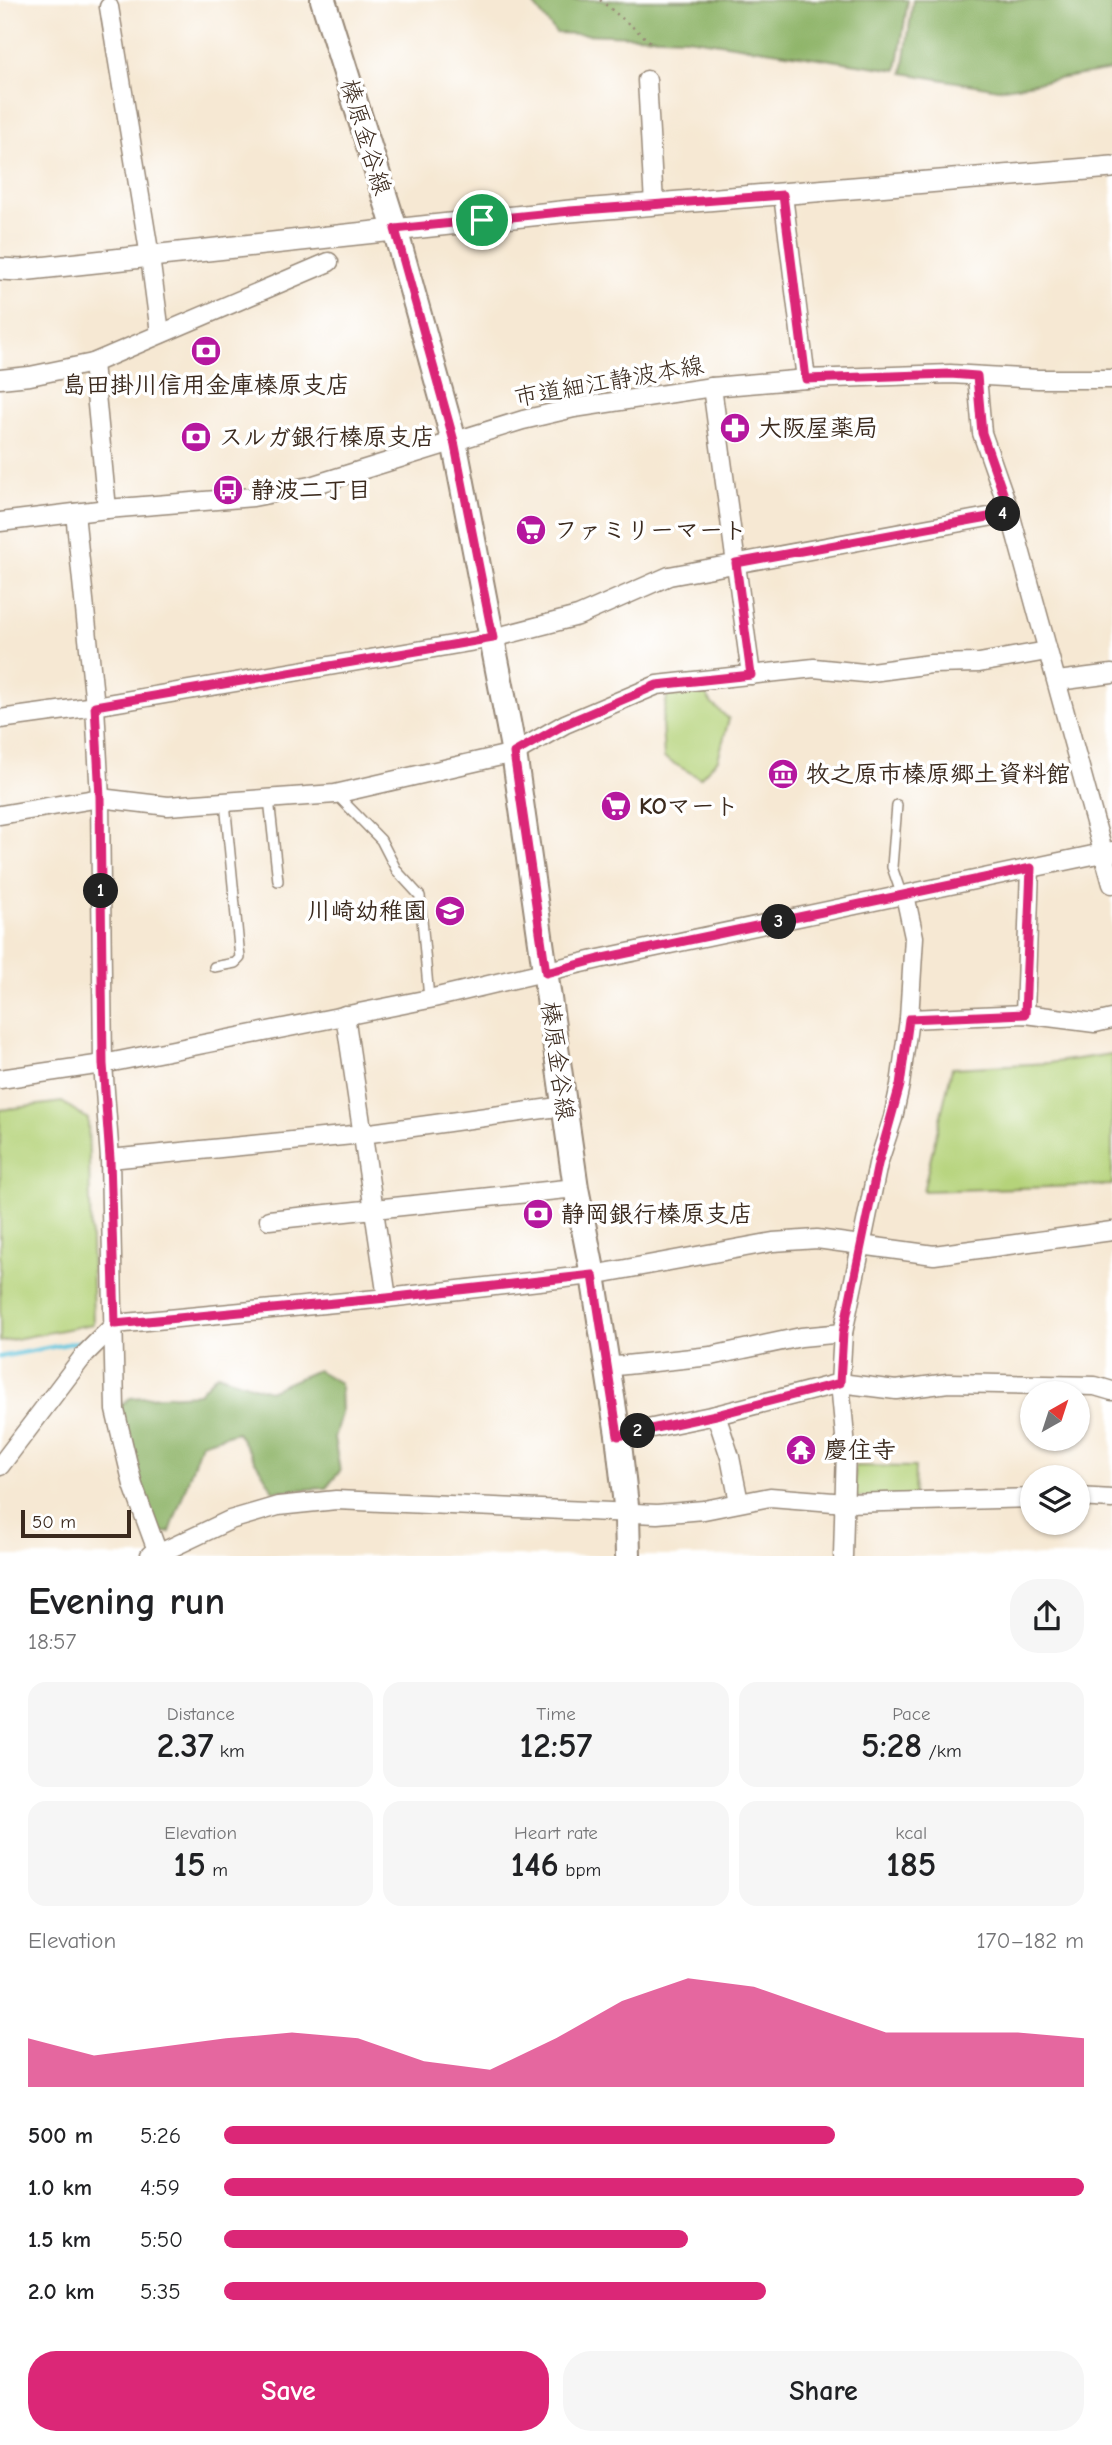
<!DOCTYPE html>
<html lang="en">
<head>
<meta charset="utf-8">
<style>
	body { margin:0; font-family:"Comic Neue","Klee One",sans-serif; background:#f6f6f6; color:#202124; height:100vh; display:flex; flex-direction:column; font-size:26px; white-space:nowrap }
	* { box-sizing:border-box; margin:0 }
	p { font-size:23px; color:#757577 }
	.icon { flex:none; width:38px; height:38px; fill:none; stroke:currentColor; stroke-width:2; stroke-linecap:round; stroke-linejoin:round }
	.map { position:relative; height:1556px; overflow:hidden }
	.details { display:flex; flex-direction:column; background:#fff; flex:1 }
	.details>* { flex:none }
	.needle { width:46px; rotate:39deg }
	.controls { position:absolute; left:1020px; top:1381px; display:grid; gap:14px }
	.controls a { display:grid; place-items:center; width:70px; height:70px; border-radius:50%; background:#fff; box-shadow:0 2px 5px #0004; font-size:35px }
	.scale { position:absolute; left:21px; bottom:18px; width:110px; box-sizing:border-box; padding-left:7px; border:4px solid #3b2a1e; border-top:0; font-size:19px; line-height:24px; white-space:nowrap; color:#3b2a1e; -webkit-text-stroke:5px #fff; paint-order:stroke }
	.pin { position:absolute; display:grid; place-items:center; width:60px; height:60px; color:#fff; margin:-30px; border:4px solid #fff; border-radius:50%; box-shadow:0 2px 7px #0007 }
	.km { position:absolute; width:35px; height:35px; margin:-18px; border-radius:50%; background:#222; color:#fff; font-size:19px; line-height:35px; text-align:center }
	.round { display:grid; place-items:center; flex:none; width:74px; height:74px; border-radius:28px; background:#f6f6f6 }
	.overview { display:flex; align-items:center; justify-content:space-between; height:119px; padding:0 28px }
	h1 { font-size:38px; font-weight:800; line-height:52px }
	.stats { display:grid; grid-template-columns:repeat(3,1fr); gap:10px; height:119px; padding:7px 28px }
	.stats div { display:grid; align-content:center; border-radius:18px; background:#f6f6f6; text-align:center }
	.stats b { font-size:35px; font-weight:800 }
	.stats small { font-size:19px; font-weight:400 }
	.stats p { font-size:19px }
	.chart { height:196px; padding:14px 28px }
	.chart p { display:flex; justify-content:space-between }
	.chart svg { width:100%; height:126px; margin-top:7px; fill:#db2777; opacity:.7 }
	.cta { display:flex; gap:14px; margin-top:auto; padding:14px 28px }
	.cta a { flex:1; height:80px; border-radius:28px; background:#db2777; color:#fff; font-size:28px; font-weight:800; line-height:80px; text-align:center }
	.cta a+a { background:#f6f6f6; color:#202124 }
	ul { padding:0 28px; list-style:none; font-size:23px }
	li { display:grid; grid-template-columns:112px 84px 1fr; align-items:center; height:52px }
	li i { height:18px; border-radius:9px; background:#db2777 }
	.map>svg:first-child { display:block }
</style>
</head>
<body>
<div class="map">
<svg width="1112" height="1556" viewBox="0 0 1112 1556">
	<rect width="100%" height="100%" fill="#fff"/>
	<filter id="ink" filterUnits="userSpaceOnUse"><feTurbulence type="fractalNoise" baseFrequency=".0143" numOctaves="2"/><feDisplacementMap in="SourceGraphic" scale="14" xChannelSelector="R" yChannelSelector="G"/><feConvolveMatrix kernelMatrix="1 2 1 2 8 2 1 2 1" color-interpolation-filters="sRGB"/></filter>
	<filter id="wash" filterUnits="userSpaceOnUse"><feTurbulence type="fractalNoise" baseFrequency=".00686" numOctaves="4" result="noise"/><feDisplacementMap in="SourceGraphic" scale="28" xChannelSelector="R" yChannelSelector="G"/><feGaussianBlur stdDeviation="1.57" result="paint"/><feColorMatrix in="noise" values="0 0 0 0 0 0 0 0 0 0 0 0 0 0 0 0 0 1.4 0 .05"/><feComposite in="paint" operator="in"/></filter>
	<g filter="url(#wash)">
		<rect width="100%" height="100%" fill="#f6e8d3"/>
		<g fill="#b5d37a" stroke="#787e4c" stroke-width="2">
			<path d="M701 686 712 704 729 719 718 759 700 778 664 758 662 723 668 692Z"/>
			<path d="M1112 1054V1185L923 1191 952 1068 1049 1063Z"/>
			<path d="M62 1102 88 1119 93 1324 0 1342V1110Z"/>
			<path d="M855 1466 915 1467 914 1498 855 1497Z"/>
		</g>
		<g fill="#90b56a" stroke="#667044" stroke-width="2">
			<path d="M530 0H908L897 70 687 38 556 33Z"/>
			<path d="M913 0H1112V70L998 89 903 73Z"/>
			<path d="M317 1370 340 1383 341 1413 334 1438 340 1471 326 1488 274 1491 237 1432 201 1443 170 1532 151 1534 115 1410 130 1398 198 1394 217 1374 269 1391Z"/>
		</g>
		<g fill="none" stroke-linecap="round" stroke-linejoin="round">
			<g stroke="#5cc2da" stroke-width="4.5">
				<path d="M1082 1244 1112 1240"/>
				<path d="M871 1256 896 1258"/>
				<path d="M0 1357 83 1341"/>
			</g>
		</g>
	</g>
	<g filter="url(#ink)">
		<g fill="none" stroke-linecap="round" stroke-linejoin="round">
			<g stroke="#988978" stroke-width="12">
				<g id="service">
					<path d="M337 795 381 840 397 871 420 896 429 999"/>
					<path d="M269 799 278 881"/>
					<path d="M897 805 892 867 902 896"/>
					<path d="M214 967 235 963 240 958 225 802"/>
				</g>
			</g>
			<g stroke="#988978" stroke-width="21">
				<g id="minor">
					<path d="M109 7 150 257 160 333"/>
					<path d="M647 80 654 204"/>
					<path d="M783 195 806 379"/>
					<path d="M93 363 107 509"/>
					<path d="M977 376 982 433 1010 513 1112 884"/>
					<path d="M0 379 30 376 93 363 329 262"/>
					<path d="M712 387 751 675"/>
					<path d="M75 513 95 706 100 798 103 1064 110 1159 115 1410 133 1485 159 1556"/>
					<path d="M0 522 107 509 253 497 310 486 523 420 574 408 712 387 806 379 950 374 1038 379H1112"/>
					<path d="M1058 681 1112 674"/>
					<path d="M0 719 95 706 493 638 578 616 669 576 1010 513"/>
					<path d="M0 815 100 798 168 806 335 794 514 753 565 724 657 685 814 668 864 673 931 664 979 663 1047 651"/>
					<path d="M1025 1014 1030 868"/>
					<path d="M345 1015 387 1298"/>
					<path d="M909 1019 1025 1014 1095 1023 1112 1019"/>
					<path d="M0 1079 103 1064 429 999 599 959 1112 851"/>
					<path d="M110 1159 363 1134 565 1106"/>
					<path d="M269 1220 576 1188"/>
					<path d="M607 1367 711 1356 801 1337 843 1333"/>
					<path d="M716 1415 730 1457 739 1502"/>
					<path d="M618 1435 716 1415 840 1383 896 1390 948 1383 1095 1386 1112 1391"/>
					<path d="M0 1466 85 1354 115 1324 387 1298 593 1275 773 1242 817 1239 934 1255 1112 1231"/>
					<path d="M1078 1497 1112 1499"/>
					<path d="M150 1555 158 1554 230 1520 278 1506 336 1500 657 1514 704 1510 770 1497 846 1503 1032 1498"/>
					<path d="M843 1556 846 1447 840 1383 843 1333 878 1164 893 1118 900 1085 909 1019 914 937 905 895"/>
				</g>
			</g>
			<g stroke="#988978" stroke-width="24">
				<path id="tertiary" d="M0 269 21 270 570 211 1112 167"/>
			</g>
			<g stroke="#988978" stroke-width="28">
				<path id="secondary" d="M323 0 395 229 454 441 514 753 576 1188 593 1275 618 1435 627 1514 628 1556"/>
			</g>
			<path stroke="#988978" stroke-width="2.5" stroke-dasharray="2 5" stroke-linecap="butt" d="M600 0 653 44"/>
			<use href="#service" stroke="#fff" stroke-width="9"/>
			<use href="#minor" stroke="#fff" stroke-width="18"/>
			<use href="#tertiary" stroke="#fff" stroke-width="21"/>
			<use href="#secondary" stroke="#fff" stroke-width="24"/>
		</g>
	</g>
	<g fill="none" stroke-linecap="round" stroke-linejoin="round" filter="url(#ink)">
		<g stroke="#fff" stroke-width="14">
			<path id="route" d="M783 195 806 379 950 374 977 376 982 433 1010 513 736 563 751 675 657 685 565 724 514 753 546 973 599 959 1031 868 1025 1014 909 1019 900 1085 878 1164 843 1333 840 1383 716 1415 618 1436 593 1275 387 1298 115 1324 110 1159 103 1064 100 797 95 706 493 638 454 441 395 229 570 211Z"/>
		</g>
		<use href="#route" stroke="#db2777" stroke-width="9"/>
	</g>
	<defs>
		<g id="bank-disc" transform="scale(1.575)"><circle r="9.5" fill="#b5179e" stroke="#fff"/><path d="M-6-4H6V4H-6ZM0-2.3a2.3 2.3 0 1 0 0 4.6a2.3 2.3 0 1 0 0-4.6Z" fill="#fff"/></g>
		<g id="pharmacy-disc" transform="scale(1.575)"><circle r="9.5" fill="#b5179e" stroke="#fff"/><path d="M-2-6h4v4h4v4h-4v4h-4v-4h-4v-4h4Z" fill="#fff"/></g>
		<g id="bus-disc" transform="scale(1.575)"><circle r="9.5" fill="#b5179e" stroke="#fff"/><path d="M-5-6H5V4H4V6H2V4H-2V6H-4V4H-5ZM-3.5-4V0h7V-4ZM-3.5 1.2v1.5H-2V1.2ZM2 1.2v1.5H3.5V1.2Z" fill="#fff"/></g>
		<g id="supermarket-disc" transform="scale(1.575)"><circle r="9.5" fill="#b5179e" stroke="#fff"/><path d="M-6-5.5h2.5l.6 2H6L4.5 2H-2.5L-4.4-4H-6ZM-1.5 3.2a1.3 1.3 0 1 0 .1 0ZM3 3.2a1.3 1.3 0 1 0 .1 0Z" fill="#fff"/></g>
		<g id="museum-disc" transform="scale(1.575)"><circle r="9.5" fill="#b5179e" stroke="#fff"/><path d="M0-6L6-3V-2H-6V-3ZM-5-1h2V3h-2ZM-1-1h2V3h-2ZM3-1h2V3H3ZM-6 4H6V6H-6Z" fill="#fff"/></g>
		<g id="school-disc" transform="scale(1.575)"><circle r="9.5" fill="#b5179e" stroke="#fff"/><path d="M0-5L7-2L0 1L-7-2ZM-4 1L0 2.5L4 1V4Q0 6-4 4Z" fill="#fff"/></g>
		<g id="temple-disc" transform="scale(1.575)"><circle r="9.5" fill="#b5179e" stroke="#fff"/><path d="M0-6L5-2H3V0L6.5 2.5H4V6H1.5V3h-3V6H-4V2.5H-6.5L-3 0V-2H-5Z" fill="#fff"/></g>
	</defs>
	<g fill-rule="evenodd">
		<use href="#bank-disc" x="206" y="351"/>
		<use href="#pharmacy-disc" x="735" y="428"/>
		<use href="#bank-disc" x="196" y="437"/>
		<use href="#bus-disc" x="228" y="490"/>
		<use href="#supermarket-disc" x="531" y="530"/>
		<use href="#museum-disc" x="783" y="774"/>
		<use href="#supermarket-disc" x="616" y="806"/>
		<use href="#school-disc" x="450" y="911"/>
		<use href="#bank-disc" x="538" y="1214"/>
		<use href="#temple-disc" x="801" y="1450"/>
	</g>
	<g text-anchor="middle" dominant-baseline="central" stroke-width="7" stroke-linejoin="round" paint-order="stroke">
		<g font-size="24" fill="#3b2a1e" stroke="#fff">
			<text transform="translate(366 137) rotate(73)">榛原金谷線</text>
			<text transform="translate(609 381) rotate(-10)">市道細江静波本線</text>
			<text transform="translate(558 1061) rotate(82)">榛原金谷線</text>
		</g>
		<g font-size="24" font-weight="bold" fill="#3b2a1e" stroke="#fff" text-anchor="start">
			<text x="206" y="385" text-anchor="middle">島田掛川信用金庫榛原支店</text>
			<text x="758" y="428">大阪屋薬局</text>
			<text x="219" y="437">スルガ銀行榛原支店</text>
			<text x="251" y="490">静波二丁目</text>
			<text x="554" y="530">ファミリーマート</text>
			<text x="806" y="774">牧之原市榛原郷土資料館</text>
			<text x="639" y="806">KOマート</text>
			<text x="427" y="911" text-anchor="end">川崎幼稚園</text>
			<text x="561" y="1214">静岡銀行榛原支店</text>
			<text x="824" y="1450">慶住寺</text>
		</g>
	</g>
</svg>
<div class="controls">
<a><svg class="needle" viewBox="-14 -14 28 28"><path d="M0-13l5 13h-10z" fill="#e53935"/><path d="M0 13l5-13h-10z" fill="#757577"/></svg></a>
<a><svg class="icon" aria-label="layers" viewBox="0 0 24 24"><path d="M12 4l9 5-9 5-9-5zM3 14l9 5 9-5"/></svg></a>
</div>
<div class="scale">50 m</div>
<div class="pin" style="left:482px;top:220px;background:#1e9e55"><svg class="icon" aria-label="arrive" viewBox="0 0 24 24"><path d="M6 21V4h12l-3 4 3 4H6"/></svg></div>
<b class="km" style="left:101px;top:891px">1</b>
<b class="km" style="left:638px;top:1431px">2</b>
<b class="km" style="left:779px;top:922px">3</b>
<b class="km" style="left:1003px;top:514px">4</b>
</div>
<section class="details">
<div class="overview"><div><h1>Evening run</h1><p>18:57</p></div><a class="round"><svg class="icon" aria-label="share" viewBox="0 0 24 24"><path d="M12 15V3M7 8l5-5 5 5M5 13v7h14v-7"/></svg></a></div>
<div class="stats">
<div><p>Distance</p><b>2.37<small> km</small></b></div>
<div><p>Time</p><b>12:57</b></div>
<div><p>Pace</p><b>5:28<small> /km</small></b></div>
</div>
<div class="stats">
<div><p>Elevation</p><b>15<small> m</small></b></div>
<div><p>Heart rate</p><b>146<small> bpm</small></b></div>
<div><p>kcal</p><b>185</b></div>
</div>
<div class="chart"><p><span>Elevation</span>170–182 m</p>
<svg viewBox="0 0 160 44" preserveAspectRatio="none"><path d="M0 44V27L10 33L20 30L30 27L40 25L50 27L60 35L70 38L80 27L90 14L100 6L110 9L120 17L130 25L140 25L150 25L160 27V44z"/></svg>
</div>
<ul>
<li><b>500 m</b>5:26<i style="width:71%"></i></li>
<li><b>1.0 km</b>4:59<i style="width:100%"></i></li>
<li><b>1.5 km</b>5:50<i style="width:54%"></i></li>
<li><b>2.0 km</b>5:35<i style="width:63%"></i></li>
</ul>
<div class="cta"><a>Save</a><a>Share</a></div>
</section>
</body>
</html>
